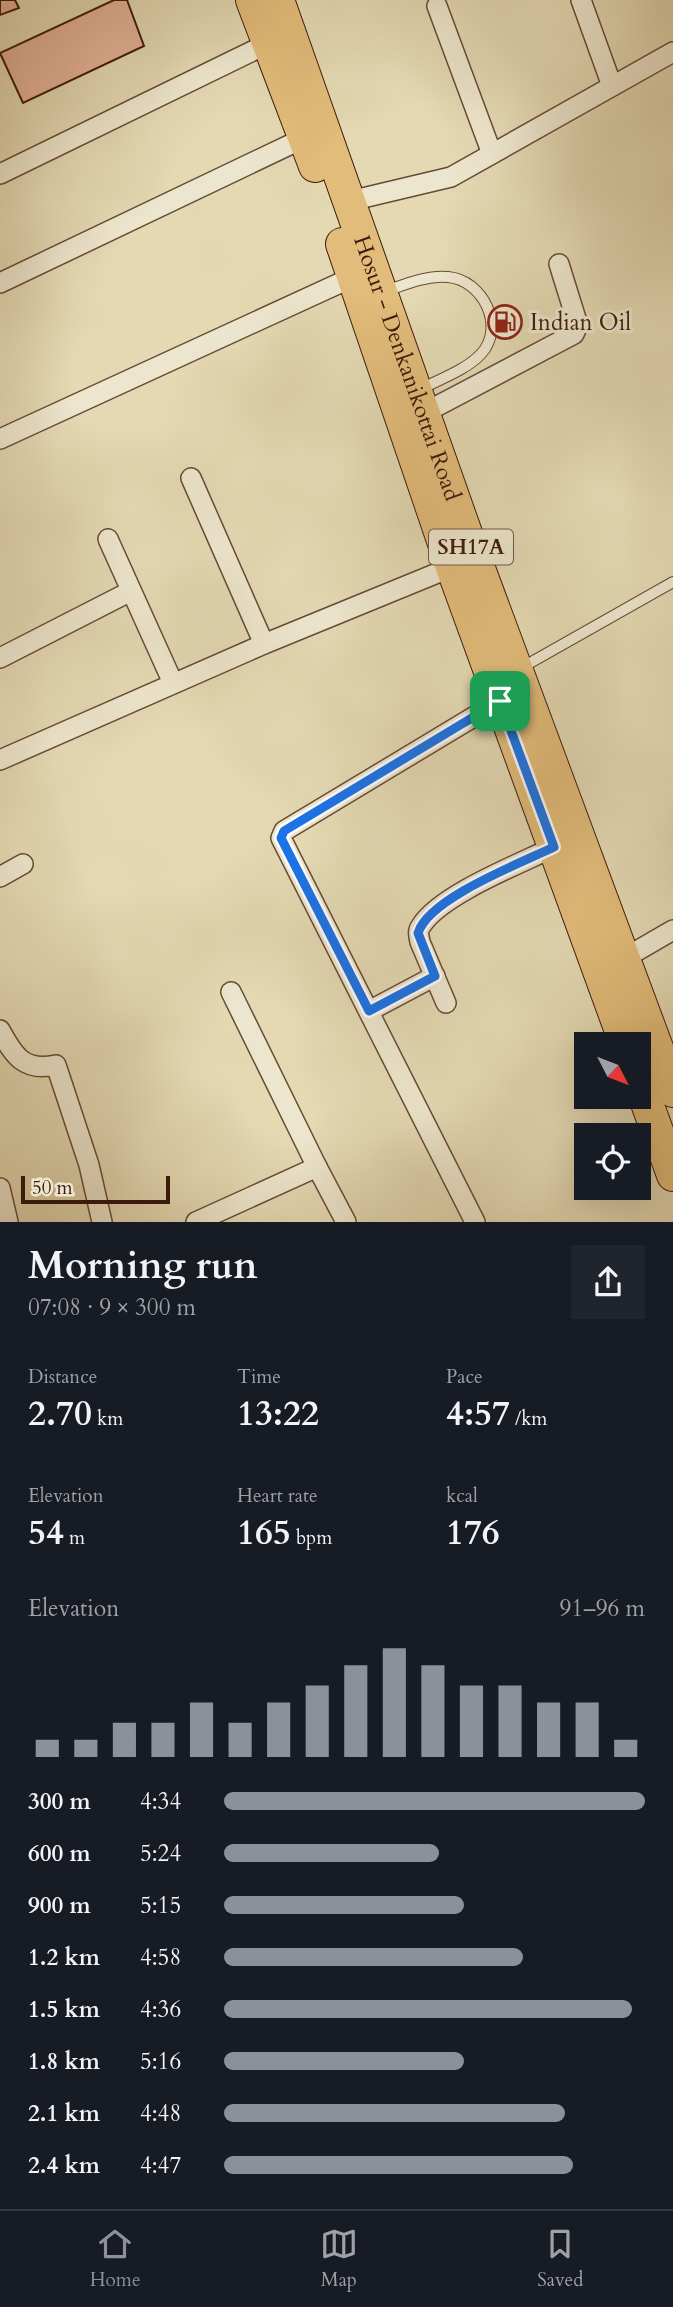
<!DOCTYPE html>
<html lang="en">
<head>
<meta charset="utf-8">
<style>
	body { margin:0; font-family:Cardo,serif; background:#20242c; color:#f1f3f6; height:100vh; display:flex; flex-direction:column; font-size:26px; white-space:nowrap }
	* { box-sizing:border-box; margin:0 }
	p { font-size:23px; color:#9ea1a6 }
	.icon { flex:none; width:38px; height:38px; fill:none; stroke:currentColor; stroke-width:2; stroke-linecap:round; stroke-linejoin:round }
	.map { position:relative; height:1222px; overflow:hidden }
	.panel { display:flex; flex-direction:column; background:#171b24; flex:1 }
	.panel>* { flex:none }
	.needle { width:46px; rotate:132deg }
	.buttons { position:absolute; left:574px; top:1032px; display:grid; gap:14px }
	.buttons a { display:grid; place-items:center; width:77px; height:77px; border-radius:0px; background:#171b24; box-shadow:0 7px 28px #0002; font-size:35px }
	.scale { position:absolute; left:21px; bottom:18px; width:149px; box-sizing:border-box; padding-left:7px; border:4px solid #3d1b0b; border-top:0; font-size:19px; line-height:24px; white-space:nowrap; color:#3d1b0b; -webkit-text-stroke:5px #ede6ce; paint-order:stroke }
	.pin { position:absolute; display:grid; place-items:center; width:60px; height:60px; color:#fff; margin:-30px; border-radius:14px; box-shadow:0 4px 10px #0006 }
	.round { display:grid; place-items:center; flex:none; width:74px; height:74px; border-radius:0px; background:#20242c }
	.head { display:flex; align-items:center; justify-content:space-between; height:119px; padding:0 28px }
	h1 { font-size:38px; font-weight:600; line-height:52px }
	.stats { display:grid; grid-template-columns:repeat(3,1fr); gap:10px; height:119px; padding:7px 28px }
	.stats div { display:grid; align-content:center }
	.stats b { font-size:35px; font-weight:600 }
	.stats small { font-size:19px; font-weight:400 }
	.stats p { font-size:19px }
	.chart { height:196px; padding:14px 28px }
	.chart p { display:flex; justify-content:space-between }
	.chart svg { width:100%; height:126px; margin-top:7px; stroke:#8c9099; stroke-width:6 }
	ul { padding:0 28px; list-style:none; font-size:23px }
	li { display:grid; grid-template-columns:112px 84px 1fr; align-items:center; height:52px }
	li i { height:18px; border-radius:9px; background:#8c9099 }
	.dock { display:flex; justify-content:space-around; align-items:center; height:98px; border-top:2px solid #363941; background:#171b24; font-size:19px; color:#9ea1a6 }
	.dock a { display:grid; justify-items:center; gap:4px }
	.dock .on { color:#8c9099 }
	.map>svg:first-child { display:block }
</style>
</head>
<body>
<div class="map">
<svg width="673" height="1222" viewBox="0 0 673 1222">
	<rect width="100%" height="100%" fill="#e4d9b3"/>
	<filter id="stains"><feTurbulence type="fractalNoise" baseFrequency=".00286" numOctaves="4"/><feColorMatrix values="0 0 0 0 .2 0 0 0 0 .09 0 0 0 0 .02 0 0 0 .5 -.17"/></filter>
	<radialGradient id="worn" r=".72"><stop offset=".6" stop-color="#630" stop-opacity="0"/><stop offset="1" stop-color="#630" stop-opacity=".3"/></radialGradient>
	<g fill="#e3b297" stroke="#3d1b0b" stroke-width="2">
		<path d="M0 0H15L19 8 0 15Z"/>
		<path d="M114 0H127L144 46 23 103 0 53Z"/>
	</g>
	<g fill="none" stroke-linecap="round" stroke-linejoin="round">
		<g stroke="#674a35" stroke-width="12">
			<g id="lane">
				<path d="M386 291C406 284 427 275 448 277 483 280 506 327 481 354 466 370 440 379 421 389"/>
				<path d="M521 668 673 582"/>
			</g>
		</g>
		<g stroke="#674a35" stroke-width="22">
			<g id="street">
				<path d="M581 0 612 86"/>
				<path d="M437 6 492 154"/>
				<path d="M0 174 269 43"/>
				<path d="M350 201 451 177 673 52"/>
				<path d="M0 283 304 138"/>
				<path d="M424 413 574 334 578 325 559 264"/>
				<path d="M0 439 353 277"/>
				<path d="M191 478 264 644"/>
				<path d="M108 539 173 683"/>
				<path d="M0 658 131 591"/>
				<path d="M0 760 264 644 452 567"/>
				<path d="M0 877 23 864"/>
				<path d="M623 959 673 930"/>
				<path d="M231 992 317 1167 346 1222"/>
				<path d="M446 1003 420 942C419 936 417 931 421 926 440 895 519 864 554 847"/>
				<path d="M369 1011 435 976"/>
				<path d="M0 1030C14 1056 24 1072 56 1065L89 1165 102 1222"/>
				<path d="M0 1188 8 1222"/>
				<path d="M196 1222 317 1167"/>
				<path d="M475 1222 281 838 284 831 500 701"/>
			</g>
		</g>
		<g stroke="#3d1b0b" stroke-width="34">
			<g id="primary">
				<path d="M252 0 315 166"/>
				<path id="s1" d="M278 0 468 539 673 1091"/>
				<path d="M342 244 452 567 626 1045"/>
				<path d="M639 1081 673 1175"/>
			</g>
		</g>
		<use href="#lane" stroke="#ede6ce" stroke-width="10"/>
		<use href="#street" stroke="#ede6ce" stroke-width="19"/>
		<use href="#primary" stroke="#e2bc7a" stroke-width="32"/>
	</g>
	<g fill="none" stroke-linecap="round" stroke-linejoin="round">
		<g stroke="#fff" stroke-width="14">
			<path id="route" d="M500 701 554 847C521 863 429 898 418 933L435 976 369 1011 281 838 284 831Z"/>
		</g>
		<use href="#route" stroke="#1a73e8" stroke-width="9"/>
	</g>
	<defs>
		<g id="fuel-ring" transform="scale(1.75)"><circle r="9.5" fill="#ede6ce" stroke="#8f2418" stroke-width="1.5"/><path d="M-5.5-6h7V0h2V4h1.3V-2.5L3-4.5l.8-.8L6-3V5H2.5V1h-1V6h-7ZM-4.2-4.7v3.2H.2V-4.7Z" fill="#8f2418"/></g>
	</defs>
	<g fill-rule="evenodd">
		<use href="#fuel-ring" x="505" y="322"/>
	</g>
	<g text-anchor="middle" dominant-baseline="central" stroke-width="6" stroke-linejoin="round" paint-order="stroke">
		<rect fill="#ede6ce" stroke="#725846" stroke-width="2" x="429" y="529.5" width="84" height="35" rx="5"/>
		<g font-size="21" font-weight="bold" fill="#3d1b0b">
			<text x="471" y="547">SH17A</text>
		</g>
		<g font-size="23" fill="#3d1b0b" stroke="#ede6ce" text-anchor="start">
			<text x="530" y="322">Indian Oil</text>
		</g>
		<g font-size="23" fill="#3d1b0b" stroke="#ede6ce">
			<text stroke="none"><textPath href="#s1" startOffset="390">Hosur - Denkanikottai Road</textPath></text>
		</g>
	</g>
	<rect width="100%" height="100%" filter="url(#stains)"/>
	<rect width="100%" height="100%" fill="url(#worn)"/>
</svg>
<div class="buttons">
<a><svg class="needle" viewBox="-14 -14 28 28"><path d="M0-13l5 13h-10z" fill="#e53935"/><path d="M0 13l5-13h-10z" fill="#9ea1a6"/></svg></a>
<a><svg class="icon" aria-label="locate" viewBox="0 0 24 24"><circle cx="12" cy="12" r="6"/><path d="M12 2v4M12 18v4M2 12h4M18 12h4"/></svg></a>
</div>
<div class="scale">50 m</div>
<div class="pin" style="left:500px;top:701px;background:#1e9e55"><svg class="icon" aria-label="arrive" viewBox="0 0 24 24"><path d="M6 21V4h12l-3 4 3 4H6"/></svg></div>
</div>
<section class="panel">
<div class="head"><div><h1>Morning run</h1><p>07:08 · 9 × 300 m</p></div><a class="round"><svg class="icon" aria-label="share" viewBox="0 0 24 24"><path d="M12 15V3M7 8l5-5 5 5M5 13v7h14v-7"/></svg></a></div>
<div class="stats">
<div><p>Distance</p><b>2.70<small> km</small></b></div>
<div><p>Time</p><b>13:22</b></div>
<div><p>Pace</p><b>4:57<small> /km</small></b></div>
</div>
<div class="stats">
<div><p>Elevation</p><b>54<small> m</small></b></div>
<div><p>Heart rate</p><b>165<small> bpm</small></b></div>
<div><p>kcal</p><b>176</b></div>
</div>
<div class="chart"><p><span>Elevation</span>91–96 m</p>
<svg viewBox="0 0 160 44" preserveAspectRatio="none"><path d="M5 44V38M15 44V38M25 44V32M35 44V32M45 44V25M55 44V32M65 44V25M75 44V19M85 44V12M95 44V6M105 44V12M115 44V19M125 44V19M135 44V25M145 44V25M155 44V38"/></svg>
</div>
<ul>
<li><b>300 m</b>4:34<i style="width:100%"></i></li>
<li><b>600 m</b>5:24<i style="width:51%"></i></li>
<li><b>900 m</b>5:15<i style="width:57%"></i></li>
<li><b>1.2 km</b>4:58<i style="width:71%"></i></li>
<li><b>1.5 km</b>4:36<i style="width:97%"></i></li>
<li><b>1.8 km</b>5:16<i style="width:57%"></i></li>
<li><b>2.1 km</b>4:48<i style="width:81%"></i></li>
<li><b>2.4 km</b>4:47<i style="width:83%"></i></li>
</ul>
</section>
<nav class="dock">
<a class="on"><svg class="icon" aria-label="home" viewBox="0 0 24 24"><path d="M3 11l9-7 9 7M6 9v11h12V9"/></svg>Home</a>
<a><svg class="icon" aria-label="map" viewBox="0 0 24 24"><path d="M3 6l6-2 6 2 6-2v14l-6 2-6-2-6 2zM9 4v14M15 6v14"/></svg>Map</a>
<a><svg class="icon" aria-label="saved" viewBox="0 0 24 24"><path d="M7 4h10v16l-5-4-5 4z"/></svg>Saved</a>
</nav>
</body>
</html>
